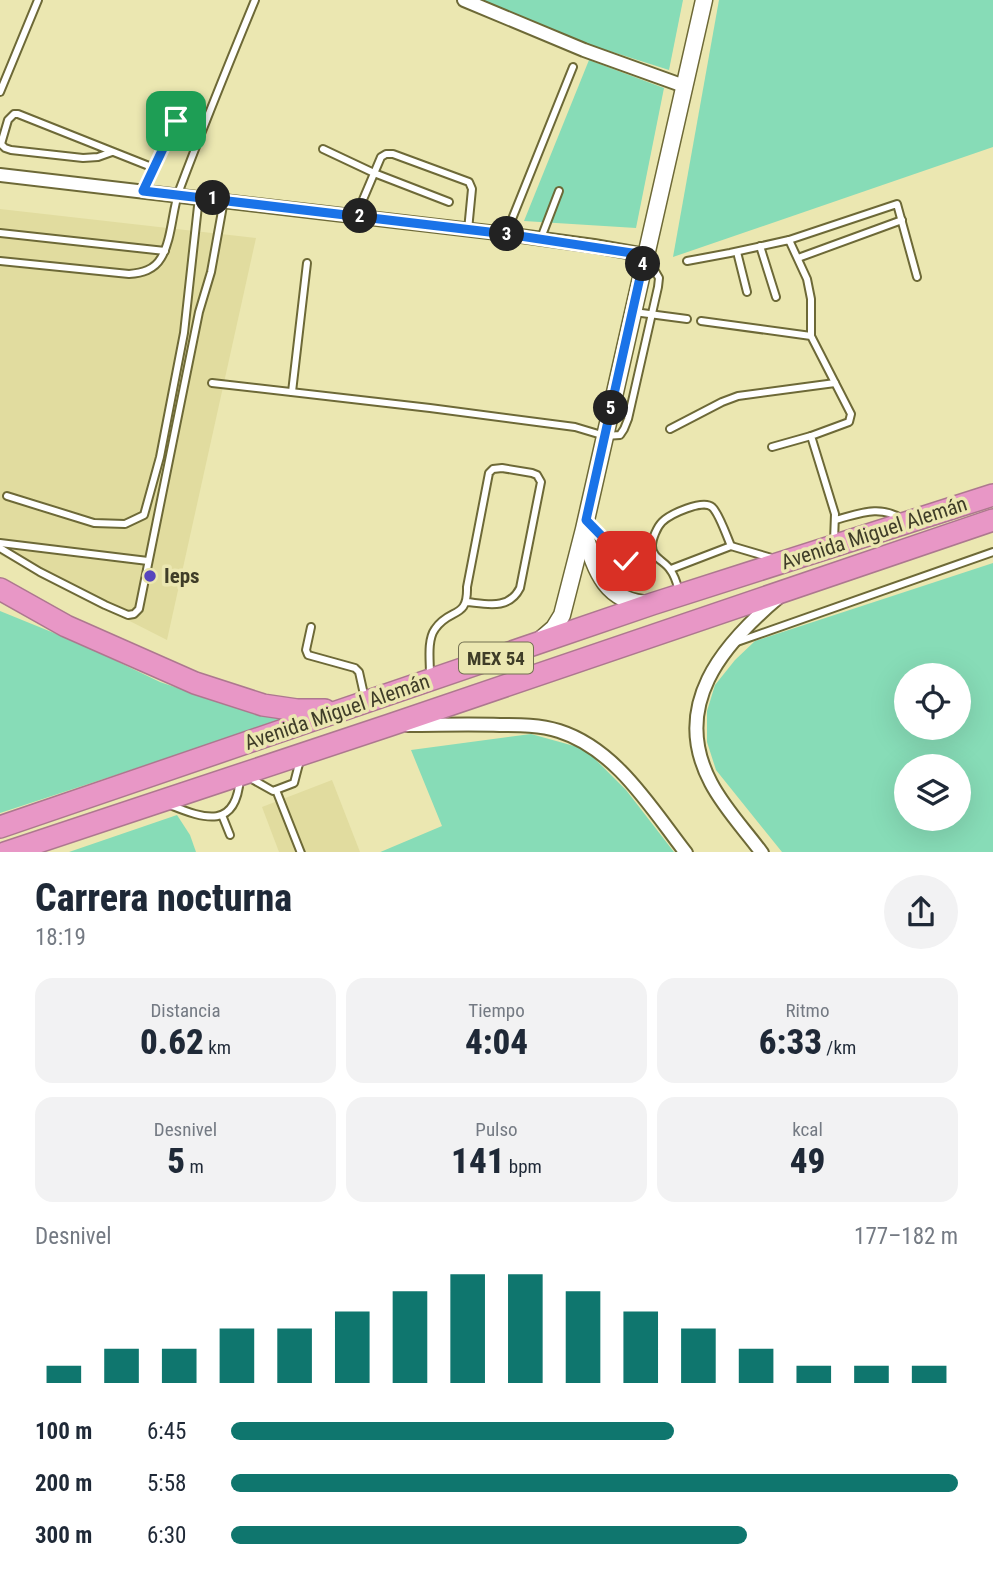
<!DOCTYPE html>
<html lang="es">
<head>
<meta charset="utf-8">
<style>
	body { margin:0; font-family:"Roboto Condensed",sans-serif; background:#f2f2f3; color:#1f2937; height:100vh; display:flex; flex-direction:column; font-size:26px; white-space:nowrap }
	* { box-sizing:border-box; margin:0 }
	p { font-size:23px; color:#747a83 }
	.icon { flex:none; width:38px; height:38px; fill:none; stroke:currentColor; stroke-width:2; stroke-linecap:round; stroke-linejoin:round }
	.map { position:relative; height:852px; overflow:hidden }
	.drawer { display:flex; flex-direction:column; background:#fff; flex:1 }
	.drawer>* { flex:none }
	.buttons { position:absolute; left:894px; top:663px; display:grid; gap:14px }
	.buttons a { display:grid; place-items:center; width:77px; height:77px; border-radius:50%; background:#fff; box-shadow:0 7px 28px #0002; font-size:35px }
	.pin { position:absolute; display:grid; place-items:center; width:60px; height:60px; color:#fff; margin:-30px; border-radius:14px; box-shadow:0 4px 10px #0006 }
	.km { position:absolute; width:35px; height:35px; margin:-18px; border-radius:50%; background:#222; color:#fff; font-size:19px; line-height:35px; text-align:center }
	.round { display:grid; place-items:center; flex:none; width:74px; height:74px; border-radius:37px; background:#f2f2f3 }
	.summary { display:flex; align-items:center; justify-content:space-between; height:119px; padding:0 35px }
	h1 { font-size:38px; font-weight:800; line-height:52px }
	.stats { display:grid; grid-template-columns:repeat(3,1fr); gap:10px; height:119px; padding:7px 35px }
	.stats div { display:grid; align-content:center; border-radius:18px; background:#f2f2f3; text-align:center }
	.stats b { font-size:35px; font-weight:800 }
	.stats small { font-size:19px; font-weight:400 }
	.stats p { font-size:19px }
	.chart { height:196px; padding:14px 35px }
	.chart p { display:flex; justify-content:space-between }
	.chart svg { width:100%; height:126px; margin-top:7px; stroke:#0f766e; stroke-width:6 }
	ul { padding:0 35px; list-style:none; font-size:23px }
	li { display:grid; grid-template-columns:112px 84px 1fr; align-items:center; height:52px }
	li i { height:18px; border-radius:9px; background:#0f766e }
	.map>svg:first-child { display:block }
</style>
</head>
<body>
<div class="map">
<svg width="993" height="853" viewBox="0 0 993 853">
	<rect width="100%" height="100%" fill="#ebe7b1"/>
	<g fill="#e1dc9f">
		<path d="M0 209 256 238 167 640 0 555Z"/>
		<path d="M332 780 360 852H279L262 807Z"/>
	</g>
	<g fill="#87dcb7" fill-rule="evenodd">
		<path d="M479 0H683L669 70 581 42Z"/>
		<path d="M719 0H993V147L673 257Z"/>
		<path d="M589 60 664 88 636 228 524 221Z"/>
		<path d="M993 563V852H782L716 770 707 742V711L715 685 735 660 755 641ZM906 676H959V728H906ZM906 766H959V819H906Z"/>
		<path d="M0 611 81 644 160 682 254 714 295 716 0 813Z"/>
		<path d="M531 734 585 749 626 790 674 852 378 853 442 826 411 750Z"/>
		<path d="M177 815 190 835 196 852H69Z"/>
	</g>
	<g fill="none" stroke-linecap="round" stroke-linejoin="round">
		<g stroke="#6d6937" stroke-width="10">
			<g id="lane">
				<path d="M0 92 38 0"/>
				<path d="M323 149 374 173 449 202"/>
				<path d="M112 152 98 157 83 158 11 150 5 148 1 144 8 120 14 114H18L154 168"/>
				<path d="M143 191 176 121"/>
				<path d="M356 216 381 157 386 154H393L469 182 472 189 468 230"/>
				<path d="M0 233 165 251"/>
				<path d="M506 234 573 67"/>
				<path d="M541 238 559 191"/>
				<path d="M789 240 897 204 917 277"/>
				<path d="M760 246 776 297"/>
				<path d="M737 252 747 292"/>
				<path d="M798 258 902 220"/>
				<path d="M0 261 129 274C142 273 154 270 161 258 172 240 172 211 179 191 203 127 229 63 255 0"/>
				<path d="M687 261 730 253 789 240 807 279 811 299V336"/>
				<path d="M634 312 687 319"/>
				<path d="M701 321 811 336 851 414 849 422 811 436 835 514 834 541"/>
				<path d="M212 383 430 408 575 427 605 436 620 435 624 429 628 419 658 287 659 278 648 259"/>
				<path d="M292 392 307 263"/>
				<path d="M670 429 722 402 738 396 835 383"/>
				<path d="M772 447 811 436"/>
				<path d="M7 496 94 523 125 524 144 515 160 457 184 333 199 197"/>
				<path d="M835 520C859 514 879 504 902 519"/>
				<path d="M587 521 626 561"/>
				<path d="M0 543 148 561"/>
				<path d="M0 548 40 572 105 605 128 615 134 614 139 609 199 312 211 272 224 200"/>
				<path d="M597 567 654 555"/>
				<path d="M671 569 731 546 775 559"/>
				<path d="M679 591C677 584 675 576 671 571 666 561 652 559 652 546 652 539 657 527 662 522 670 514 703 499 712 507 719 513 727 537 731 546"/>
				<path d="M311 627 306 650 308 655 355 668 359 672 365 699"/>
				<path d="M737 642 993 552"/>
				<path d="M430 674C430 661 427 640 435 629 450 607 468 620 467 587L489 473 493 469 502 468 532 473 537 475 541 482 520 588C509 610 487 604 467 602"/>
				<path d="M250 778 273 791 294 783 300 760"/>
				<path d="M276 790 301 853"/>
				<path d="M170 805C205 819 236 830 240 778"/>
				<path d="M222 815 230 835"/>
			</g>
		</g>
		<g stroke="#6d6937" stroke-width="16">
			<g id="street">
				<path d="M464 0 584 50 684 86"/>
				<path d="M0 175 506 234 594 246 645 255"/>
				<path d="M408 725C439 725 469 724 500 725 520 725 540 725 559 731 616 749 651 808 686 853"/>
				<path d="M762 853C745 830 724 808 711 783 670 706 722 645 779 597"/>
			</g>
		</g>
		<g stroke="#6d6937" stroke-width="19">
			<g id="secondary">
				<path d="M584 532C595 568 604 603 650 604"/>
				<path d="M539 641 554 628 562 615 584 529 704 0"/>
			</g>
		</g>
		<g stroke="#ad788f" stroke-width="24">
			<g id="highway">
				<path d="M0 589 66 626 195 683 263 705 297 710H325"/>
				<path d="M0 827 652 604 993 495"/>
				<path d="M5 853 390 725 993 520"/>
			</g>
		</g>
		<use href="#lane" stroke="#fff" stroke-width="6"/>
		<use href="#street" stroke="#fff" stroke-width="12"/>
		<use href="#secondary" stroke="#fff" stroke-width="16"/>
		<use href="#highway" stroke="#e897c6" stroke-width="21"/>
	</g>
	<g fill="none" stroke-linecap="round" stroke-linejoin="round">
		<g stroke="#fff" stroke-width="14">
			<path id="route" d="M176 121 143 191 506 234 645 255 586 520 626 561"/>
		</g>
		<use href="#route" stroke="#1a73e8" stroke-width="9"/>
	</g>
	<circle fill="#5745bd" stroke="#ebe7b1" stroke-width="2.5" cx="150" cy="576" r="7"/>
	<g text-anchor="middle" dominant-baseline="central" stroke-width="7" stroke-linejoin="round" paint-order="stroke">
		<rect fill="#ebe7b1" stroke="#737051" stroke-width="2" x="459" y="642.5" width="74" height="31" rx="5"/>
		<g font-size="19" font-weight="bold" fill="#3f3d28">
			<text x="496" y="658">MEX 54</text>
		</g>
		<g font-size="21" fill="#3f3d28" stroke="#ebe7b1">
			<text transform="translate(874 533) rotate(-18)">Avenida Miguel Alemán</text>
			<text transform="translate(337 712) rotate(-19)">Avenida Miguel Alemán</text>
		</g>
		<g font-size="21" font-weight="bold" fill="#3f3d28" stroke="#ebe7b1" text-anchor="start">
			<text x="164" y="576">Ieps</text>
		</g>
	</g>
</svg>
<div class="buttons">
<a><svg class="icon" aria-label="locate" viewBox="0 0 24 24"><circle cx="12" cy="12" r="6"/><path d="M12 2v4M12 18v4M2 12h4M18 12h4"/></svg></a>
<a><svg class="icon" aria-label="layers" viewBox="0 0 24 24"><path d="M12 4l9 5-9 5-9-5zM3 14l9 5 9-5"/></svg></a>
</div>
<div class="pin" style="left:176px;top:121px;background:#1e9e55"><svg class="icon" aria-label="arrive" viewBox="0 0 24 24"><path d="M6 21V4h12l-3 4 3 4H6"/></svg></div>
<div class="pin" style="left:626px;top:561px;background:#d93025"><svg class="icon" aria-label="check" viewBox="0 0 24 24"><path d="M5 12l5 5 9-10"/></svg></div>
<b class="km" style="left:213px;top:198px">1</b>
<b class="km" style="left:360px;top:216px">2</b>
<b class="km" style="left:507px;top:234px">3</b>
<b class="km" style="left:643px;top:264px">4</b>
<b class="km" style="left:611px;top:408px">5</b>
</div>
<section class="drawer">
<div class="summary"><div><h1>Carrera nocturna</h1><p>18:19</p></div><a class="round"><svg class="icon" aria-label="share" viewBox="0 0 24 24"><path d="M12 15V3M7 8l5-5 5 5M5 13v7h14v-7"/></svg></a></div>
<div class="stats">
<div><p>Distancia</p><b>0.62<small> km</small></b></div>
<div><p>Tiempo</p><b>4:04</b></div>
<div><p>Ritmo</p><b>6:33<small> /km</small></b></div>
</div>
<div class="stats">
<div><p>Desnivel</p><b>5<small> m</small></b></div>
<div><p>Pulso</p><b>141<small> bpm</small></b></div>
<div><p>kcal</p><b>49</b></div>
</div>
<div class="chart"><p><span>Desnivel</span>177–182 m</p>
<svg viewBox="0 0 160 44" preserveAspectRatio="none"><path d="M5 44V38M15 44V32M25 44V32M35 44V25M45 44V25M55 44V19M65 44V12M75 44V6M85 44V6M95 44V12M105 44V19M115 44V25M125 44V32M135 44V38M145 44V38M155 44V38"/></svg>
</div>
<ul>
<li><b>100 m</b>6:45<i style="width:61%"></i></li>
<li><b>200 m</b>5:58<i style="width:100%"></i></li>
<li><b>300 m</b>6:30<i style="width:71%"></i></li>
</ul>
</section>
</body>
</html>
